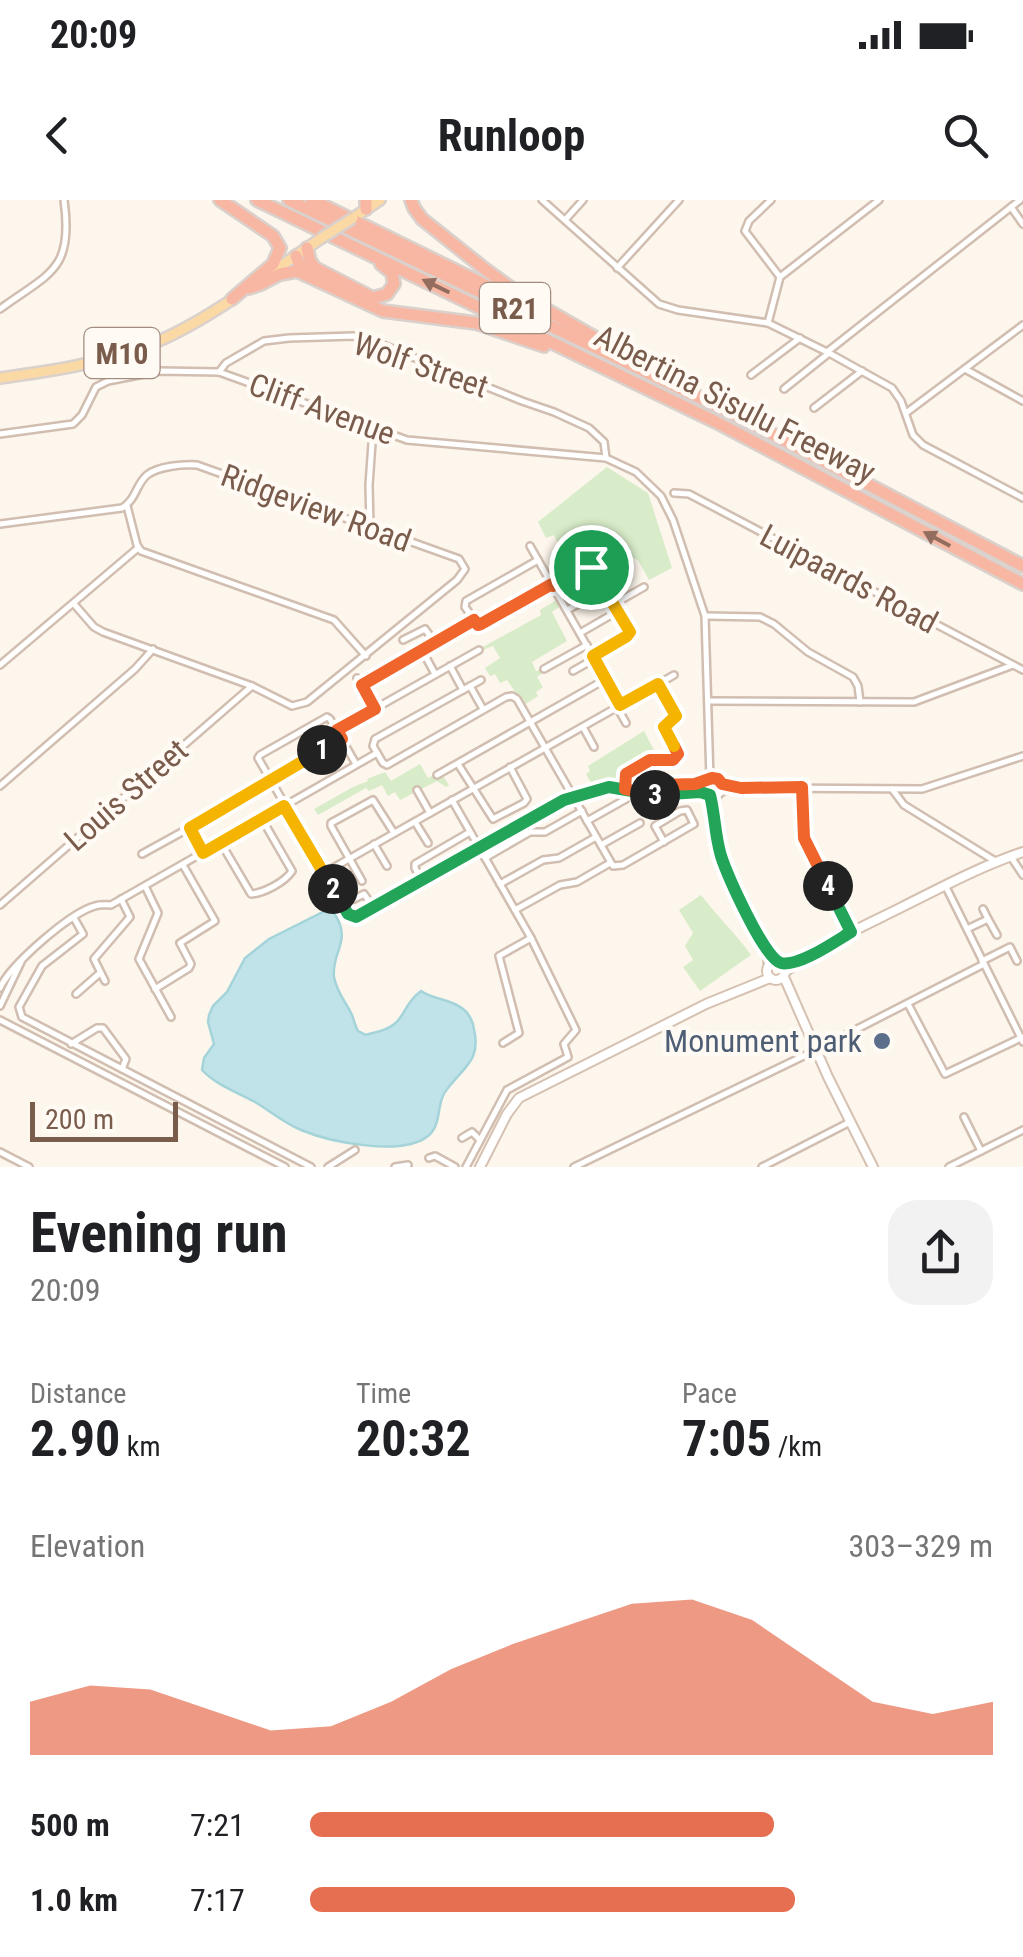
<!DOCTYPE html>
<html lang="en">
<head>
<meta charset="utf-8">
<style>
	body { margin:0; font-family:"Roboto Condensed",sans-serif; background:#f2f2f2; color:#202124; height:100vh; display:flex; flex-direction:column; font-size:38px; white-space:nowrap }
	* { box-sizing:border-box; margin:0 }
	p { font-size:32px; color:#757577 }
	.icon { flex:none; width:55px; height:55px; fill:none; stroke:currentColor; stroke-width:2; stroke-linecap:round; stroke-linejoin:round }
	.map { position:relative; height:967px; overflow:hidden }
	.side { display:flex; flex-direction:column; background:#fff; flex:1 }
	.side>* { flex:none }
	.scale { position:absolute; left:30px; bottom:25px; width:148px; box-sizing:border-box; padding-left:10px; border:5px solid #7a5c4d; border-top:0; font-size:28px; line-height:35px; white-space:nowrap; color:#7a5c4d; -webkit-text-stroke:8px #fffaf3; paint-order:stroke }
	.pin { position:absolute; display:grid; place-items:center; width:85px; height:85px; color:#fff; margin:-42px; border:5px solid #fff; border-radius:50%; box-shadow:0 2px 10px #0007 }
	.km { position:absolute; width:50px; height:50px; margin:-25px; border-radius:50%; background:#222; color:#fff; font-size:28px; line-height:50px; text-align:center }
	.round { display:grid; place-items:center; flex:none; width:105px; height:105px; border-radius:30px; background:#f2f2f2 }
	.summary { display:flex; align-items:center; justify-content:space-between; height:170px; padding:0 30px }
	h1 { font-size:55px; font-weight:700; line-height:75px }
	.figures { display:grid; grid-template-columns:repeat(3,1fr); gap:15px; height:170px; padding:10px 30px }
	.figures div { display:grid; align-content:center }
	.figures b { font-size:50px; font-weight:700 }
	.figures small { font-size:28px; font-weight:400 }
	.figures p { font-size:28px }
	.chart { height:280px; padding:20px 30px }
	.chart p { display:flex; justify-content:space-between }
	.chart svg { width:100%; height:180px; margin-top:10px; fill:#e76f51; opacity:.7 }
	ul { padding:0 30px; list-style:none; font-size:32px }
	li { display:grid; grid-template-columns:160px 120px 1fr; align-items:center; height:75px }
	li i { height:25px; border-radius:12px; background:#e76f51 }
	.status { display:flex; justify-content:space-between; align-items:center; height:70px; padding:0 50px; background:#fff; direction:ltr }
	.status svg { height:28px; fill:currentColor }
	header { display:flex; justify-content:space-between; align-items:center; height:130px; padding:0 30px; background:#fff; font-size:45px; font-weight:700 }
	.map>svg:first-child { display:block }
</style>
</head>
<body>
<div class="status"><b>20:09</b><svg viewBox="0 0 49 12"><path d="M0 12V9h3v3zM5 12V6h3v6zM10 12V3h3v9zM15 12V0h3v12zM26 1h20v11H26zM47 4h2v5h-2z"/></svg></div>
<header><svg class="icon" aria-label="back" viewBox="0 0 24 24"><path d="M15 5l-7 7 7 7"/></svg>Runloop<svg class="icon" aria-label="search" viewBox="0 0 24 24"><circle cx="10" cy="10" r="6"/><path d="M15 15l6 6"/></svg></header>
<div class="map">
<svg width="1023" height="967" viewBox="0 0 1023 967">
	<rect width="100%" height="100%" fill="#fdf6ec"/>
	<g fill="#d8ecc9">
		<path d="M607 267 648 293 672 368 649 380 638 360 633 358 626 348 620 351 617 345 600 332 582 342 592 358 590 362 567 375 560 358 563 355 554 335 546 338 538 322Z"/>
		<path d="M558 399 562 405 552 412 567 441 532 462 536 471 542 469 544 472 537 477 543 487 536 492 538 496 524 505 507 480 500 483 495 474 490 476 485 468 500 458 493 446 483 450 481 448 541 415 540 410Z"/>
		<path d="M644 531 658 558 625 572 619 585H605L584 589 592 584 586 574 590 571 588 566Z"/>
		<path d="M420 564 428 578 436 574 443 576 449 585 446 587 437 581 400 600 395 592 388 596 382 585 369 591 366 588 318 615 314 609 353 587 368 581 367 579 385 572 391 581Z"/>
		<path d="M701 695C717 716 736 734 751 755L700 791 683 767 693 760 685 746 693 733 679 710Z"/>
	</g>
	<path fill="#bfe3e8" stroke="#a5d3da" stroke-width="2.5" d="M327 710 334 713C353 741 331 752 334 777 337 793 346 802 352 815 354 820 355 826 358 831 368 836 363 835 373 833 409 825 398 808 421 791 434 800 452 799 463 809 469 813 473 822 474 829 481 860 465 866 448 888 435 902 443 924 428 936 402 957 330 942 301 930 284 923 270 911 255 902 237 892 216 885 202 870L204 858 214 844 208 822 209 815 213 806 227 792 245 758 269 739Z"/>
	<g fill="none" stroke-linecap="round" stroke-linejoin="round">
		<g stroke="#d1beb0" stroke-width="10">
			<g id="street">
				<path d="M542 0 659 104 678 110 768 123 829 153 892 188 901 201 913 235 923 245 1023 298"/>
				<path d="M771 0 749 21 745 31 780 77"/>
				<path d="M1011 7 1023 24"/>
				<path d="M565 20 583 0"/>
				<path d="M617 68 679 0"/>
				<path d="M0 109C49 73 74 71 64 0"/>
				<path d="M768 123 780 77 879 0"/>
				<path d="M827 152 1020 0"/>
				<path d="M965 169 1023 201"/>
				<path d="M219 172 226 163 264 141 289 138 353 136 373 141 522 201 554 212 589 228 604 242 606 258"/>
				<path d="M751 175 800 138"/>
				<path d="M784 189 829 153"/>
				<path d="M814 208 862 171"/>
				<path d="M906 213 1023 125"/>
				<path d="M0 234 73 224 82 215 96 187 108 181 159 171 219 172 407 240 606 258 636 272 661 296 673 320 705 416 710 579"/>
				<path d="M674 293 689 294 1023 470"/>
				<path d="M127 306 137 345 141 351 334 420 366 456"/>
				<path d="M0 324 122 308C136 300 136 284 147 275 158 266 184 264 197 265L459 359 465 369 457 380 307 502 292 506 252 486 103 432 94 427 74 404"/>
				<path d="M370 328 369 285 373 229"/>
				<path d="M530 346 620 504"/>
				<path d="M538 360 466 401 465 407 478 425 551 383"/>
				<path d="M591 367 594 359 591 354"/>
				<path d="M599 379 625 364"/>
				<path d="M553 386 588 366 591 367 629 432 627 437 593 456"/>
				<path d="M614 404 644 387"/>
				<path d="M567 410 605 389"/>
				<path d="M706 416 760 417 774 424 808 452 853 477 858 486 860 502"/>
				<path d="M580 433 618 411"/>
				<path d="M403 440 425 429 435 443"/>
				<path d="M422 450 435 474"/>
				<path d="M0 465 138 348"/>
				<path d="M450 466 463 490"/>
				<path d="M544 469 587 445"/>
				<path d="M573 471 594 459"/>
				<path d="M357 478 375 509"/>
				<path d="M481 480 375 539 373 546 383 563 387 565 506 497 512 496 517 499 613 666 623 665 694 624 687 610 680 611 655 626 664 642"/>
				<path d="M361 485 474 421"/>
				<path d="M470 486 483 509"/>
				<path d="M708 501 914 502 1013 465"/>
				<path d="M617 507 626 523"/>
				<path d="M583 527 594 547"/>
				<path d="M337 530 479 450"/>
				<path d="M356 564 330 519 327 517 260 555 258 558 348 714 354 717 578 595 609 587 651 595 707 593"/>
				<path d="M458 564 493 619 524 603 527 599 510 567"/>
				<path d="M437 575 606 479"/>
				<circle cx="714" cy="587" r="9"/>
				<path d="M0 586 135 469 153 449"/>
				<path d="M802 587 804 637 851 732"/>
				<path d="M625 589 626 573 650 560 673 559 678 554 664 527 676 516 658 484"/>
				<path d="M892 589 904 605 995 661"/>
				<path d="M417 590 430 613"/>
				<path d="M637 590C660 583 684 588 707 582"/>
				<path d="M722 591 741 588 922 589 1023 556"/>
				<path d="M709 595 723 662 765 748 768 766"/>
				<path d="M452 600 531 738 576 830 564 844 568 857 507 890 466 967"/>
				<path d="M587 621 626 599"/>
				<path d="M415 622 428 643"/>
				<path d="M221 643 251 694C264 693 285 682 292 671L262 619"/>
				<path d="M374 644 387 666"/>
				<path d="M601 645 640 623"/>
				<path d="M203 653 190 629 191 625 342 539"/>
				<path d="M142 654 191 627"/>
				<path d="M1011 657 1023 675"/>
				<path d="M485 658 530 632H545L582 611"/>
				<path d="M324 673 674 475"/>
				<path d="M421 679 415 668V664L470 632"/>
				<path d="M362 681 331 626V623L373 600 394 633"/>
				<path d="M500 684 543 660 559 658 596 637"/>
				<path d="M945 685 1023 842"/>
				<path d="M145 686 158 713 139 759 171 817"/>
				<path d="M0 705 252 486"/>
				<path d="M342 705 364 694 373 707"/>
				<path d="M983 709 988 719"/>
				<path d="M515 710 560 685 577 682 610 663"/>
				<path d="M74 718 83 734 42 766 19 807 22 817 311 967"/>
				<path d="M967 729 988 719 997 735"/>
				<path d="M767 750 777 762"/>
				<path d="M982 761 1010 747 1017 761"/>
				<path d="M105 781 94 759 130 717 121 699"/>
				<path d="M0 788C10 765 71 712 95 706 100 704 105 705 111 705L377 553"/>
				<path d="M155 789 189 768 191 764 180 743 215 721 183 665"/>
				<path d="M76 794 100 773"/>
				<path d="M908 804 945 874 1023 837"/>
				<path d="M0 806 21 762"/>
				<path d="M0 820 285 967"/>
				<path d="M503 843 519 833 499 756 531 738"/>
				<path d="M71 844 97 828H103L126 859 122 869"/>
				<path d="M964 917 981 951"/>
				<path d="M462 938 472 932 480 940"/>
				<path d="M0 952 29 967"/>
				<path d="M429 958 435 956 455 967"/>
				<path d="M328 967 355 950"/>
				<path d="M395 967 408 965"/>
				<path d="M574 967 816 850 984 764"/>
				<path d="M762 967 850 922"/>
				<path d="M949 967 1023 930"/>
			</g>
		</g>
		<g stroke="#d6c0b0" stroke-width="12">
			<g id="secondary">
				<circle cx="776" cy="771" r="9"/>
				<path d="M785 772C821 745 862 727 902 707 942 687 981 666 1023 652"/>
				<path d="M784 777 828 877 873 967"/>
				<path d="M480 967 507 914 519 898 706 804 770 778"/>
			</g>
		</g>
		<g stroke="#dad1cd" stroke-width="14">
			<g id="primary">
				<path d="M353 18 380 0"/>
				<path d="M265 77 320 39"/>
				<path d="M0 178C51 171 106 163 154 143 183 131 209 115 236 97"/>
			</g>
		</g>
		<g stroke="#dad1cd" stroke-width="16">
			<g id="highway">
				<path d="M220 0 273 36 280 48 273 64 232 99"/>
				<path d="M257 0 716 222 1023 384"/>
				<path d="M289 0 740 217 1023 366"/>
				<path d="M312 0 532 108"/>
				<path d="M411 0 414 8 422 19 486 70 519 94 620 152"/>
				<path d="M366 9V0"/>
				<path d="M307 48 310 61 315 68 373 98 387 94 394 84 392 73 381 64"/>
				<path d="M296 56 300 66 308 75"/>
				<path d="M249 88 261 84 280 74 297 71 383 111 476 123 544 146"/>
			</g>
		</g>
		<use href="#street" stroke="#fff" stroke-width="5"/>
		<use href="#secondary" stroke="#fff" stroke-width="8"/>
		<use href="#primary" stroke="#fbd9a5" stroke-width="9"/>
		<use href="#highway" stroke="#f7b7a3" stroke-width="11"/>
		<g stroke="#dad1cd" stroke-width="14" stroke-linecap="butt">
			<path id="primary-bridge" d="M320 39 353 18"/>
		</g>
		<use href="#primary-bridge" stroke="#fbd9a5" stroke-width="9"/>
	</g>
	<defs><path id="oneway-solid" d="M-6-.8H1V-3.2L6.5 0L1 3.2V.8H-6Z" transform="scale(2.5)"/></defs>
	<g fill="#936e5e">
		<use href="#oneway-solid" transform="translate(436 86) rotate(-154)"/>
		<use href="#oneway-solid" transform="translate(937 339) rotate(-152)"/>
	</g>
	<g fill="none" stroke-linecap="round" stroke-linejoin="round">
		<g stroke="#fff" stroke-width="20">
			<path id="split-1" d="M322 550 342 539 337 530 375 509 362 485 474 420 478 425 481 424 552 384 553 386 588 366 591 367"/>
		</g>
		<g stroke="#fff" stroke-width="20">
			<path id="split-2" d="M322 550 190 628 203 653 284 606 333 689"/>
		</g>
		<g stroke="#fff" stroke-width="20">
			<path id="split-3" d="M333 689 348 714 356 717 564 600 609 587 655 595"/>
		</g>
		<g stroke="#fff" stroke-width="20">
			<path id="split-4" d="M655 595 700 592 710 595C715 615 715 636 721 656 727 674 764 759 781 763 799 767 836 741 851 732L828 686"/>
		</g>
		<g stroke="#fff" stroke-width="20">
			<path id="split-5" d="M674 546 678 554 673 560H650L626 574 625 589 634 591 659 585 695 584 712 578 718 579 722 584 741 588 802 587 804 638 828 686"/>
		</g>
		<g stroke="#fff" stroke-width="20">
			<path id="split-6" d="M591 367 630 432 627 436 593 456 620 505 658 484 676 516 664 527 674 546"/>
		</g>
		<use href="#split-1" stroke="#f0652b" stroke-width="12"/>
		<use href="#split-2" stroke="#f5b400" stroke-width="12"/>
		<use href="#split-3" stroke="#22a559" stroke-width="12"/>
		<use href="#split-4" stroke="#22a559" stroke-width="12"/>
		<use href="#split-5" stroke="#f0652b" stroke-width="12"/>
		<use href="#split-6" stroke="#f5b400" stroke-width="12"/>
	</g>
	<circle fill="#5c6f8a" stroke="#fffaf3" stroke-width="4" cx="882" cy="841" r="10"/>
	<g text-anchor="middle" dominant-baseline="central" stroke-width="9" stroke-linejoin="round" paint-order="stroke">
		<g fill="#fffaf3" stroke="#a28b7f" stroke-width="2.5">
			<rect x="480" y="83" width="70" height="50" rx="8"/>
			<rect x="84.5" y="128" width="75" height="50" rx="8"/>
		</g>
		<g font-size="30" font-weight="bold" fill="#7a5c4d">
			<text x="515" y="108">R21</text>
			<text x="122" y="153">M10</text>
		</g>
		<g font-size="32" fill="#7a5c4d" stroke="#fffaf3">
			<text transform="translate(421 165) rotate(19)">Wolf Street</text>
			<text transform="translate(735 204) rotate(27)">Albertina Sisulu Freeway</text>
			<text transform="translate(322 209) rotate(20)">Cliff Avenue</text>
			<text transform="translate(316 308) rotate(20)">Ridgeview Road</text>
			<text transform="translate(849 379) rotate(28)">Luipaards Road</text>
			<text transform="translate(126 595) rotate(-41)">Louis Street</text>
		</g>
		<g font-size="32" fill="#4e5e75" stroke="#fffaf3" text-anchor="end">
			<text x="862" y="841">Monument park</text>
		</g>
	</g>
</svg>
<div class="scale">200 m</div>
<div class="pin" style="left:591px;top:367px;background:#1e9e55"><svg class="icon" aria-label="arrive" viewBox="0 0 24 24"><path d="M6 21V4h12l-3 4 3 4H6"/></svg></div>
<b class="km" style="left:322px;top:550px">1</b>
<b class="km" style="left:333px;top:689px">2</b>
<b class="km" style="left:655px;top:595px">3</b>
<b class="km" style="left:828px;top:686px">4</b>
</div>
<section class="side">
<div class="summary"><div><h1>Evening run</h1><p>20:09</p></div><a class="round"><svg class="icon" aria-label="share" viewBox="0 0 24 24"><path d="M12 15V3M7 8l5-5 5 5M5 13v7h14v-7"/></svg></a></div>
<div class="figures">
<div><p>Distance</p><b>2.90<small> km</small></b></div>
<div><p>Time</p><b>20:32</b></div>
<div><p>Pace</p><b>7:05<small> /km</small></b></div>
</div>
<div class="chart"><p><span>Elevation</span>303–329 m</p>
<svg viewBox="0 0 160 44" preserveAspectRatio="none"><path d="M0 44V31L10 27L20 28L30 33L40 38L50 37L60 31L70 23L80 17L90 12L100 7L110 6L120 11L130 21L140 31L150 34L160 31V44z"/></svg>
</div>
<ul>
<li><b>500 m</b>7:21<i style="width:68%"></i></li>
<li><b>1.0 km</b>7:17<i style="width:71%"></i></li>
</ul>
</section>
</body>
</html>
